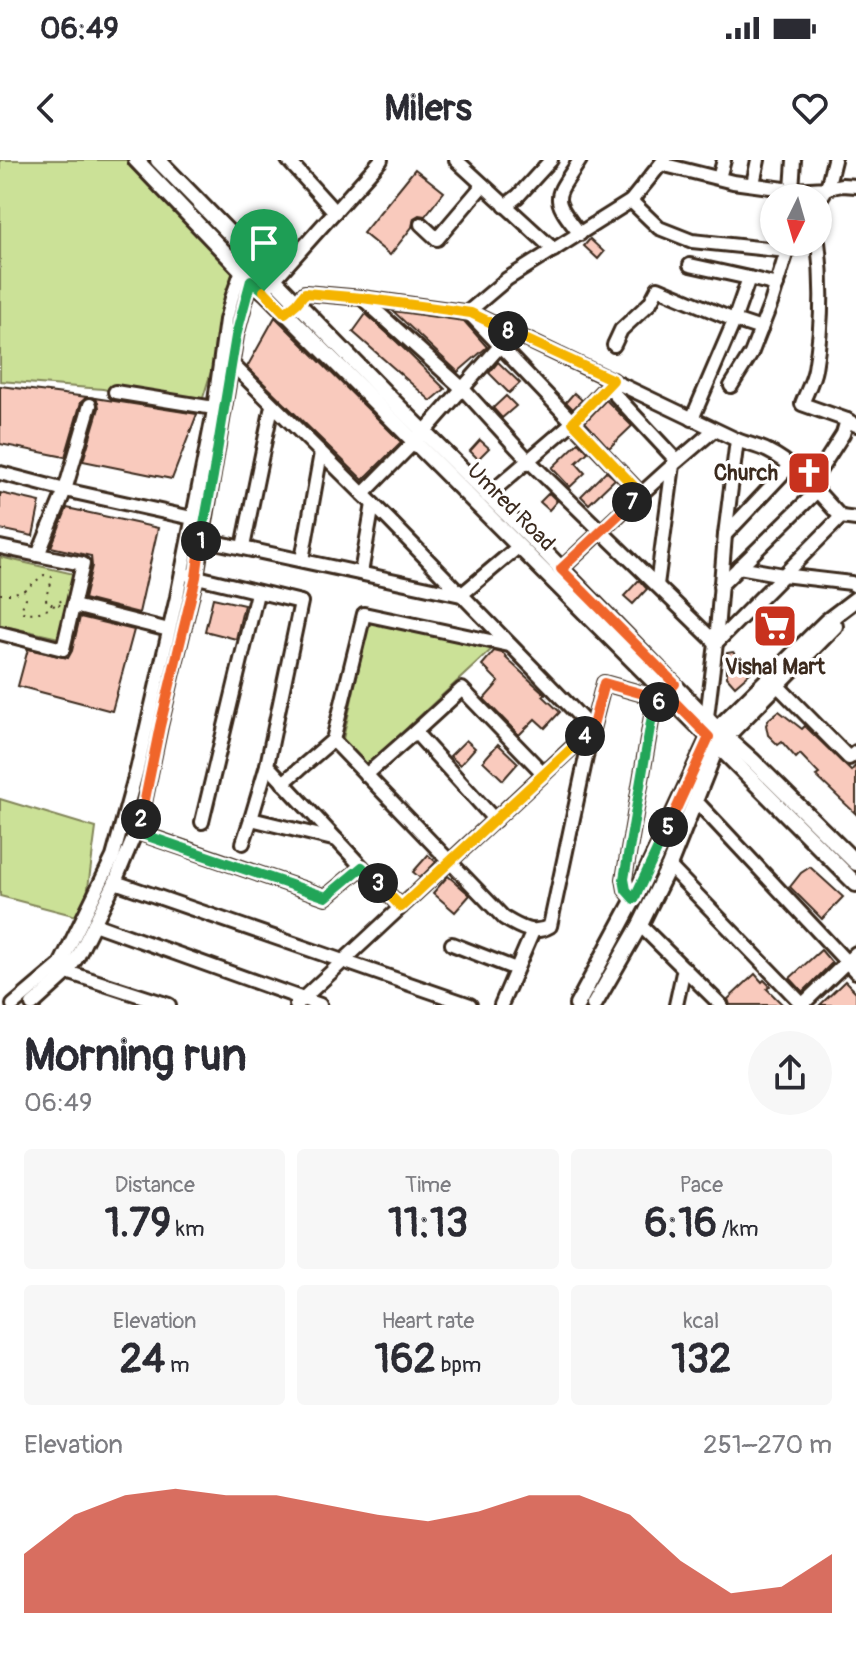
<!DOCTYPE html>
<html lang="en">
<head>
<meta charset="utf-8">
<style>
	body { margin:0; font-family:Pangolin,sans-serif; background:#f7f7f7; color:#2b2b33; height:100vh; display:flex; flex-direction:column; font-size:30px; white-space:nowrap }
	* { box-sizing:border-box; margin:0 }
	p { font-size:26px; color:#7c7c81 }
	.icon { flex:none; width:44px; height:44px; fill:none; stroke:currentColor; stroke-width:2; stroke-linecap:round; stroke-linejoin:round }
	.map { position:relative; height:845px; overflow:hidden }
	.details { display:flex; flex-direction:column; background:#fff; flex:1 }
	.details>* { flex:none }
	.needle { width:52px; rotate:185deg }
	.fabs { position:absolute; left:760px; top:24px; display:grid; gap:16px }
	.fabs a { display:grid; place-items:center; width:72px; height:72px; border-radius:50%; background:#fff; box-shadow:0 2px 6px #0004; font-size:40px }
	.pin { position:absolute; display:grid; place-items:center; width:68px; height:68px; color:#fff; margin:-82px -34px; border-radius:50% 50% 50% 0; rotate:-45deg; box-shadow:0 0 8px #0007 }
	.pin .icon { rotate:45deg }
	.km { position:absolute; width:40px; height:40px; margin:-20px; border-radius:50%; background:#222; color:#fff; font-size:22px; line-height:40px; text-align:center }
	.round { display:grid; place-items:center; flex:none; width:84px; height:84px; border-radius:42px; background:#f7f7f7 }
	.headline { display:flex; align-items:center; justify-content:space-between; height:136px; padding:0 24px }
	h1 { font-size:44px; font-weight:700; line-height:60px }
	.figures { display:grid; grid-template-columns:repeat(3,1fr); gap:12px; height:136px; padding:8px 24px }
	.figures div { display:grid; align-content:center; border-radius:8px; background:#f7f7f7; text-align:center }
	.figures b { font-size:40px; font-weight:700 }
	.figures small { font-size:22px; font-weight:400 }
	.figures p { font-size:22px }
	.chart { height:224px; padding:16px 24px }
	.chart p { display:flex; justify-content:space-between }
	.chart svg { width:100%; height:144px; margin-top:8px; fill:#c8321e; opacity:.7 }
	.status { display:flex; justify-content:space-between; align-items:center; height:56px; padding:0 40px; background:#fff; direction:ltr }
	.status svg { height:22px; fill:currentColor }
	header { display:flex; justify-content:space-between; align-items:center; height:104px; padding:0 24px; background:#fff; font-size:36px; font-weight:700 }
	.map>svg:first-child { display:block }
</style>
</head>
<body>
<div class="status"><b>06:49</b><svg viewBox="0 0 49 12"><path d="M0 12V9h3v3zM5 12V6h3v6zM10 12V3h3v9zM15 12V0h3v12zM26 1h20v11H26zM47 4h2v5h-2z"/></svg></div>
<header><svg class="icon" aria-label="back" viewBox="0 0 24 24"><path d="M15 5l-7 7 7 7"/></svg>Milers<svg class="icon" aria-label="heart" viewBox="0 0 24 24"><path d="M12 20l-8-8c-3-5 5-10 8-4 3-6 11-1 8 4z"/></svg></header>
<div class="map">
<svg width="856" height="845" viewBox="0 0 856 845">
	<rect width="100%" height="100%" fill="#fff"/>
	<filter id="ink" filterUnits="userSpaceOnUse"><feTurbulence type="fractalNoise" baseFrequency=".0125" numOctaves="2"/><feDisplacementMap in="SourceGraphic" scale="16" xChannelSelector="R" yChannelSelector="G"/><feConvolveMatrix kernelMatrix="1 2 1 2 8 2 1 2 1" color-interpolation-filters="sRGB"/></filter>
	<g filter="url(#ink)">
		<g fill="#cbe197" stroke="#83865a" stroke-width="2">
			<path d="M0 0H136L242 110 199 251 103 229 0 221Z"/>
			<path d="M0 397 74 414 59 478 0 465Z"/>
			<path d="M369 462 493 488 366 606 344 584 343 579Z"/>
			<path d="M0 639 96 668 84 758 0 736Z"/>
		</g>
		<g fill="#f9cabd" stroke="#3b2a1e" stroke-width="2">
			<path d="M415 9 444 32 425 56 419 55 414 58 412 67 390 95 363 73Z"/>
			<path d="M590 79 604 92 598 99 584 86Z"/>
			<path d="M393 151 464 161 487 187 458 212Z"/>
			<path d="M366 154 397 182 445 229 431 241 353 172Z"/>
			<path d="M275 157 401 282 363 320 247 207Z"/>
			<path d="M498 202 520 223 509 233 489 213Z"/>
			<path d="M0 226 87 237 81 242 65 297 0 284Z"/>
			<path d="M574 233 582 240 573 249 566 242Z"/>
			<path d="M506 236 516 246 502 258 493 248Z"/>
			<path d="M95 238 197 254 172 319 83 301 99 248 98 242Z"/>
			<path d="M606 240 632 266 609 288 585 262Z"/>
			<path d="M480 280 489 288 478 299 470 291Z"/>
			<path d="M579 282 588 292 576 303 585 313 570 327 552 308Z"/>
			<path d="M606 311 615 319 589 344 581 336Z"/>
			<path d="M0 333 40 342 33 376 0 369Z"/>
			<path d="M549 333 557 341 549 350 540 342Z"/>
			<path d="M67 348 158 368 139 453 84 439 92 406 91 396 51 387Z"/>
			<path d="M639 420 647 429 633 444 624 436Z"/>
			<path d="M213 438 244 445 236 479 205 471Z"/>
			<path d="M80 457 134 470 112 551 18 526 28 489 68 498 72 491Z"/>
			<path d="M494 491 502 493 507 497 506 498 534 524 545 534 543 536 560 552 545 568 535 559 519 575 484 539 499 522 482 505Z"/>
			<path d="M733 492 750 513 735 526 727 517V493Z"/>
			<path d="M779 551 802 569 805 566 851 611 856 605V654L816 616 819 614 800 594 796 598 782 582 778 585 768 575 766 565 769 559Z"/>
			<path d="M466 580 475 588 460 605 450 596Z"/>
			<path d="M498 584 518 603 503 620 483 601Z"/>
			<path d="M428 695 436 702 420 718 413 712Z"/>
			<path d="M810 707 843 737 822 759 790 727 801 713Z"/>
			<path d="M448 716 470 735 455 752 433 733Z"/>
			<path d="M821 790 832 803 803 832 790 818Z"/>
			<path d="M755 814 762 822 764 820 770 826 767 829 783 845H730L728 839Z"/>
			<path d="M845 821 856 832V845H820Z"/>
		</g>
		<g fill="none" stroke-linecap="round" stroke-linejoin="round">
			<g stroke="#3b2a1e" stroke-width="18">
				<g id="minor">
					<path d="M288 0 335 52"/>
					<path d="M456 0 554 90"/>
					<path d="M661 4 733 22 792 30 827 28 834 0"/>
					<path d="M719 18 724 0"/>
					<path d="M753 24 758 0"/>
					<path d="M792 30 794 0"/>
					<path d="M631 41 664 0"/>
					<path d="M818 42 827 28 842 25 856 26"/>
					<path d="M505 46 518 36 551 0"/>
					<path d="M421 64 437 79 483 25"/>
					<path d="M580 74C549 35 555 39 580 0"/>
					<path d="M818 82C823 123 822 168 815 209 813 221 806 233 802 244L847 260"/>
					<path d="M690 105 749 118"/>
					<path d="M264 131 381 0"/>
					<path d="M362 138 463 229 529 301 716 483 841 357 856 359"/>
					<path d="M285 153 297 143 305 133 362 138 471 153 737 280 725 375 790 306"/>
					<path d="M614 185 621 170 650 143 658 128 734 160 761 169"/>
					<path d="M232 204 389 360 592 569 604 523 661 539"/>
					<path d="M607 226 677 301"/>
					<path d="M731 226 751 194 771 143 787 91"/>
					<path d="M115 232 214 248"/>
					<path d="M692 259 732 166 749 118 777 125"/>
					<path d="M737 280C747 284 758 286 768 291 797 305 819 334 841 357"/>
					<path d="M673 305 641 334 468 152 507 119 631 41 659 68 692 81 787 91 793 82"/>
					<path d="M0 313 65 330 192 358"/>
					<path d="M811 324 843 274 847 260 856 265"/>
					<path d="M363 334 425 271 500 186"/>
					<path d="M487 336 573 262 613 220"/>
					<path d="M201 379 461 435 518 387"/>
					<path d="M0 387 38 395 65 330 90 245"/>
					<path d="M243 387 272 246"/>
					<path d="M302 400 321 293"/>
					<path d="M739 407 783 415 851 423 856 426"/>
					<path d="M561 409 641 334"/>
					<path d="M361 413 373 344"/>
					<path d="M189 415 301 442 267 605 362 707"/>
					<path d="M657 425 673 305 714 270"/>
					<path d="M720 426 817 331"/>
					<path d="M74 446 169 470"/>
					<path d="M0 473 63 489 83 404 38 395"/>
					<path d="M509 485 364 454 333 580 504 758C519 767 533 776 550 766L592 569"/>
					<path d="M777 525 849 598 856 592"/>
					<path d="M703 561 707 557 716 483 725 375"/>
					<path d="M415 572 462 529 544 614"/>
					<path d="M267 605 251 659 337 680"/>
					<path d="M366 615 415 572 495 660"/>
					<path d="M283 623 333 580"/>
					<path d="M696 641 856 812"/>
					<path d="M202 662 257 433"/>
					<path d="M131 670 326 737 362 707 401 747"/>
					<path d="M243 683 251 659"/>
					<path d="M669 706 803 845"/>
					<path d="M115 722 470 845"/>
					<path d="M634 739 626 730 624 719 652 556 664 536"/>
					<path d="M94 764 320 845"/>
					<path d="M640 765 721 845"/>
					<path d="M452 784 516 809"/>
					<path d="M67 812 169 845"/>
					<path d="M13 845 60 805 113 697 137 610 177 437 213 256 226 160 232 138 242 110 251 96"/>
					<path d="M32 845 65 815 78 796 115 722 140 662 160 566 196 417 236 176 251 120 260 105"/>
					<path d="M296 845 592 569"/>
					<path d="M501 845 533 771"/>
					<path d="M676 845 684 808"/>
					<path d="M802 845 856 793"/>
				</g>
			</g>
			<g stroke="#3b2a1e" stroke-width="20">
				<g id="major">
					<path d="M136 0 251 120 266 133 856 724"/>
					<path d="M158 0 386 234 545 392 717 569 753 601 856 703"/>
					<path d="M577 845 634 739 709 577 827 461 856 439"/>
					<path d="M594 845 640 765 669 706 717 586 835 466"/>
				</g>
			</g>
			<g stroke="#3b2a1e" stroke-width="2" stroke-dasharray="2 6" stroke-linecap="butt">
				<path d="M0 406V413"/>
				<path d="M24 430 44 415 52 417C52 427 42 436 48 444H57L62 446"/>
				<path d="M0 434H11L24 430 26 438 21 450 23 452C39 455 51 449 63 439"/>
			</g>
			<use href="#minor" stroke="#fff" stroke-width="12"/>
			<use href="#major" stroke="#fff" stroke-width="14"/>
		</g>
	</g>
	<g fill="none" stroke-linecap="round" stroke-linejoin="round" filter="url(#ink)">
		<g stroke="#fff" stroke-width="16">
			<path id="split-1" d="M201 381 213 316 236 176 251 120 264 131"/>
		</g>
		<g stroke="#fff" stroke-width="16">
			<path id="split-2" d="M141 659 160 566 196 417 201 381"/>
		</g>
		<g stroke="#fff" stroke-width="16">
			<path id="split-3" d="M141 659 136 672 326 737 362 707 378 723"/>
		</g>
		<g stroke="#fff" stroke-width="16">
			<path id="split-4" d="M378 723 401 747 585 576"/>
		</g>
		<g stroke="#fff" stroke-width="16">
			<path id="split-5" d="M585 576 592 569 604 523 661 539 666 533 709 577 668 667"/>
		</g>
		<g stroke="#fff" stroke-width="16">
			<path id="split-6" d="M659 542 652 556 624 719 626 730 634 739 668 667"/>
		</g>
		<g stroke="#fff" stroke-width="16">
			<path id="split-7" d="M632 342 561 409 675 524 659 542"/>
		</g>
		<g stroke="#fff" stroke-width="16">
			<path id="split-8" d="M508 171 613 220 573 262 641 334 632 342"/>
		</g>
		<g stroke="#fff" stroke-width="16">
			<path id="split-9" d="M264 131 285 153 297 143 305 133 362 138 471 153 508 171"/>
		</g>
		<use href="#split-1" stroke="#22a559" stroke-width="10"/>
		<use href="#split-2" stroke="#f0652b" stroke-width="10"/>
		<use href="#split-3" stroke="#22a559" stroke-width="10"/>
		<use href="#split-4" stroke="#f5b400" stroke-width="10"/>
		<use href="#split-5" stroke="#f0652b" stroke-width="10"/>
		<use href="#split-6" stroke="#22a559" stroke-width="10"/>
		<use href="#split-7" stroke="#f0652b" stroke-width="10"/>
		<use href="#split-8" stroke="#f5b400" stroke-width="10"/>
		<use href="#split-9" stroke="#f5b400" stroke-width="10"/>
	</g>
	<defs>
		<g id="church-square" transform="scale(2.3)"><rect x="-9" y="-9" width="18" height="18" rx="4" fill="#c8321e" stroke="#fff"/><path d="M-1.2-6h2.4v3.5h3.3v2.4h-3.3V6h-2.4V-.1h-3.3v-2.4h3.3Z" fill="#fff"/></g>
		<g id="supermarket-square" transform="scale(2.3)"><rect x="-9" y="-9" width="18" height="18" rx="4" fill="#c8321e" stroke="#fff"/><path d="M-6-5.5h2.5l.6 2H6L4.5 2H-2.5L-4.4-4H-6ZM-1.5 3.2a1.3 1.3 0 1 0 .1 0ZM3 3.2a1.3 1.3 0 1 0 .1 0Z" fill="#fff"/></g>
	</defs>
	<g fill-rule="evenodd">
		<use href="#church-square" x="809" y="313"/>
		<use href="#supermarket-square" x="775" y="466"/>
	</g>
	<g text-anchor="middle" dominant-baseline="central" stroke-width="7" stroke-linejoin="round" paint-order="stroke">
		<g font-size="22" font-weight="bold" fill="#3b2a1e" stroke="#fff" text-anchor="end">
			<text x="778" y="313">Church</text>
			<text x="775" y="507" text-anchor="middle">Vishal Mart</text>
		</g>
		<g font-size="22" fill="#3b2a1e" stroke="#fff">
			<text transform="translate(511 347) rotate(45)">Umred Road</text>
		</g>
	</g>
</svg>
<div class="fabs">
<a><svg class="needle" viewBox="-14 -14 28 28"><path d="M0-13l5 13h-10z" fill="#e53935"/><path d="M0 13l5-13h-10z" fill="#7c7c81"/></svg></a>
</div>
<div class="pin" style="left:264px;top:131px;background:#1e9e55"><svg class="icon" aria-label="arrive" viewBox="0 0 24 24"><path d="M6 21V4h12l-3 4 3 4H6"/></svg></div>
<b class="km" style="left:201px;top:381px">1</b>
<b class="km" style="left:141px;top:659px">2</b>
<b class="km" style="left:378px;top:723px">3</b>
<b class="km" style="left:585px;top:576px">4</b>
<b class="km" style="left:668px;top:667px">5</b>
<b class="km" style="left:659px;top:542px">6</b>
<b class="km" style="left:632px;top:342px">7</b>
<b class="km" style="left:508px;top:171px">8</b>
</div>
<section class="details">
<div class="headline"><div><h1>Morning run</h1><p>06:49</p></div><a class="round"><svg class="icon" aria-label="share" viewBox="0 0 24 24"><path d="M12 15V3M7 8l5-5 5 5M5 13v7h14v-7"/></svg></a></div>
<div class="figures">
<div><p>Distance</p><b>1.79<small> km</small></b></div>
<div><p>Time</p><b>11:13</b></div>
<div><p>Pace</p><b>6:16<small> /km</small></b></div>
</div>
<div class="figures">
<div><p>Elevation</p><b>24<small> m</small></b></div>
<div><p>Heart rate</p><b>162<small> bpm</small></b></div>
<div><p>kcal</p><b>132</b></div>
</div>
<div class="chart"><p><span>Elevation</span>251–270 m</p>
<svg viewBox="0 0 160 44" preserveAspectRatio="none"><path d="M0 44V26L10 14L20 8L30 6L40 8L50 8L60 11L70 14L80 16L90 13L100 8L110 8L120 14L130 28L140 38L150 36L160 26V44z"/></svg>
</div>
</section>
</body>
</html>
